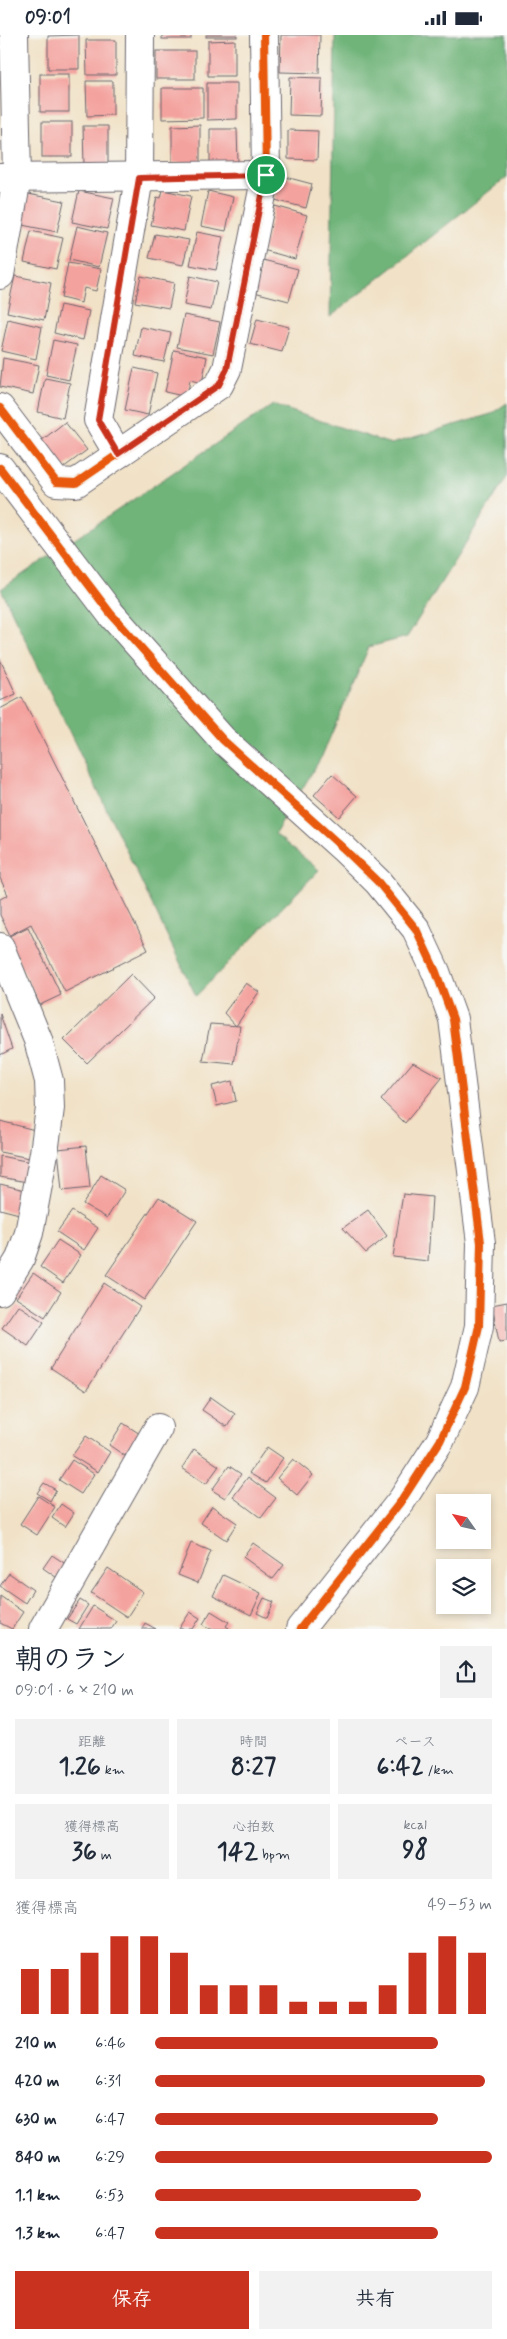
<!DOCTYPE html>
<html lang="ja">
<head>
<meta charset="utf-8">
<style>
	body { margin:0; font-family:Mynerve,"Klee One",sans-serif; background:#f2f2f3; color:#1f2937; height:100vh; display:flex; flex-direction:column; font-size:19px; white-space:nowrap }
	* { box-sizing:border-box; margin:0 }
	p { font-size:16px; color:#747a83 }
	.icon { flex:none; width:28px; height:28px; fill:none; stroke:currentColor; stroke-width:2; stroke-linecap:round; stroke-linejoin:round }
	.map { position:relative; height:1594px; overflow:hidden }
	.drawer { display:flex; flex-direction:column; background:#fff; flex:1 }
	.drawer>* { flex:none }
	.needle { width:32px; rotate:304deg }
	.fabs { position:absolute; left:436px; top:1459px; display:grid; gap:10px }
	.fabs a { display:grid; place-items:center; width:55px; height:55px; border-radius:0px; background:#fff; box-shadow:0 2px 8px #0003; font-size:25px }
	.pin { position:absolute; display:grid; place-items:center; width:42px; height:42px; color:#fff; margin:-21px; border:2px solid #fff; border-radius:50%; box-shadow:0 1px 5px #0007 }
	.round { display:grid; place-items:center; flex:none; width:52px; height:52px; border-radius:0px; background:#f2f2f3 }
	.head { display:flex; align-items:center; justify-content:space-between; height:85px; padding:0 15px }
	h1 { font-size:28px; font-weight:800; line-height:38px }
	.figures { display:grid; grid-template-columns:repeat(3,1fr); gap:8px; height:85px; padding:5px 15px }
	.figures div { display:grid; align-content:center; border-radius:0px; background:#f2f2f3; text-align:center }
	.figures b { font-size:25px; font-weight:800 }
	.figures small { font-size:14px; font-weight:400 }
	.figures p { font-size:14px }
	.chart { height:140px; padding:10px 15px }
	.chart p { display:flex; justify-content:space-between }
	.chart svg { width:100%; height:90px; margin-top:5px; stroke:#c8321e; stroke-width:6 }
	.cta { display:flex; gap:10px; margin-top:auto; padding:10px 15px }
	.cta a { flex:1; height:58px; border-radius:0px; background:#c8321e; color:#fff; font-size:20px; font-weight:800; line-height:58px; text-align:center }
	.cta a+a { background:#f2f2f3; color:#1f2937 }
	ul { padding:0 15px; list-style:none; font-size:16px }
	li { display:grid; grid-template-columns:80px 60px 1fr; align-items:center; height:38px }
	li i { height:12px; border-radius:6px; background:#c8321e }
	.status { display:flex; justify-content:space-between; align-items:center; height:35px; padding:0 25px; background:#fff; direction:ltr }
	.status svg { height:14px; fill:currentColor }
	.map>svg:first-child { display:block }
</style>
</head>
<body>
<div class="status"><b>09:01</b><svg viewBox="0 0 49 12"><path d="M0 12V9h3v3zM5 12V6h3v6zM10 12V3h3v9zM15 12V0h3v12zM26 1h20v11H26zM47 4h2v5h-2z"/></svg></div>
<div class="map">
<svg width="507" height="1594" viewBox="0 0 507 1594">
	<rect width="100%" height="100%" fill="#f6f6f2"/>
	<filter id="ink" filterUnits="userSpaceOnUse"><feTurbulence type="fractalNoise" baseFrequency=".02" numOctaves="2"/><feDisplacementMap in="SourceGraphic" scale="10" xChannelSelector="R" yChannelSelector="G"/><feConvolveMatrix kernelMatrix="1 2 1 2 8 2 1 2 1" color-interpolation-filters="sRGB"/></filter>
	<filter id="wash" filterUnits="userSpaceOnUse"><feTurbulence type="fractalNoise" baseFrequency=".0096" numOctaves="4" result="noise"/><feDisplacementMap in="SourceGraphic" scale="20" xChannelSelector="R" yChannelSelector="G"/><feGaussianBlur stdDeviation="1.12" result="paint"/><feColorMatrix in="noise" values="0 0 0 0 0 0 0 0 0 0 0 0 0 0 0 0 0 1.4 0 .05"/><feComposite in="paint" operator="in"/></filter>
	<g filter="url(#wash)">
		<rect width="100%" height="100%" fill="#f1e2c7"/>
		<g fill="#6fb479" stroke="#486b5a">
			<path d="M335 0H507V142L330 282Z"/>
			<path d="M507 368V442L407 602 369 612 322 721 275 799 319 835 196 961 1 554 273 370 391 409 491 379Z"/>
		</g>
		<g id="blocks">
			<g fill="#f4a29e">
				<path d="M79 0V34H48V1Z"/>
				<rect x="162" y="0" width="29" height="4"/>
				<rect x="206" y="0" width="31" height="2"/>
				<path d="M281 0H320L319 38 280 37Z"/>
				<path d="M86 5H116V40H87Z"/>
				<path d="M235 5V41H208V6Z"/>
				<rect x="156" y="16" width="39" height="28"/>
				<rect x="40" y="39" width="29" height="38"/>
				<path d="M290 42 322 43 321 81 289 80Z"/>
				<path d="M86 46H113V80L87 81Z"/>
				<path d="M207 48H237V84L207 85Z"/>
				<path d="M162 53H203V83L162 84Z"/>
				<rect x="42" y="87" width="30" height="35"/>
				<path d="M200 90V128H172V91Z"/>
				<path d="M83 91H108V130H84Z"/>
				<path d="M210 94H237L238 128 210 129Z"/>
				<path d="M288 95 318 96 317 125 288 124Z"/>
				<path d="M282 141 312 149 306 173 275 165Z"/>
				<path d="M163 155 191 161 184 196 151 190 157 162 161 163Z"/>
				<path d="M79 156 114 163 107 194 72 187Z"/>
				<path d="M208 156 233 162 226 196 201 191Z"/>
				<path d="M28 159 64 166 57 197 22 190Z"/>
				<path d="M275 171 307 180 295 224 263 215Z"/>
				<path d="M77 191 107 198 99 232 69 225Z"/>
				<path d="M31 196 63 203 56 234 24 227Z"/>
				<path d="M197 197 223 202 216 235 190 230Z"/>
				<path d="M155 199 189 205 183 230 149 223Z"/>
				<path d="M263 225 298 234 289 266 254 257Z"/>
				<path d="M68 228 101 234 96 256 84 253 81 268 61 263Z"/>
				<path d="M15 241 51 248 44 285 7 277Z"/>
				<path d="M141 241 174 248 169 273 135 267Z"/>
				<path d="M190 241 217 247 211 275 184 270Z"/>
				<path d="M60 270 89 276 83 305 54 298Z"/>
				<path d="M184 280 220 287 213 319 177 312Z"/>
				<path d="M8 284 42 292 36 324 1 316Z"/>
				<path d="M257 284 289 292 282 317 250 309Z"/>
				<path d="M141 292 171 298 164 327 135 321Z"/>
				<path d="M53 305 77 310 69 345 46 340Z"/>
				<path d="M174 315 207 322 202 348 190 345 187 362 165 357Z"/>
				<path d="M3 323 39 330 33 359 0 352Z"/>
				<path d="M134 333 157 338 148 380 125 375Z"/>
				<path d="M45 343 70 348 63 383 38 377Z"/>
				<path d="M65 387 87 415 63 433 41 406Z"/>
				<path d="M0 624 16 659 0 666Z"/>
				<path d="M22 662 148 915 65 957 31 889 10 900 0 880V864L8 860 0 843V674Z"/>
				<path d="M332 739 357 761 339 782 314 760Z"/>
				<path d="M28 892 61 960 40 970 7 902Z"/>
				<path d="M131 939 154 963 87 1028 64 1005Z"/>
				<path d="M246 948 259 957 236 991 224 978Z"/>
				<path d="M0 979 12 1014 0 1020Z"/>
				<path d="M210 989 240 991 234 1029 203 1026Z"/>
				<path d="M413 1027 442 1043 405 1088 381 1065Z"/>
				<path d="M232 1046 236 1066 217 1071 212 1051Z"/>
				<path d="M0 1086 35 1095 29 1123 0 1117Z"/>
				<path d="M86 1111 90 1153 62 1156 58 1114Z"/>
				<path d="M0 1121 31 1127 27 1147 0 1142Z"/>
				<path d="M101 1140 125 1155 107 1183 83 1169Z"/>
				<path d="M0 1149 29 1156 23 1180 0 1174Z"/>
				<path d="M403 1159 432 1162 428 1226 393 1222Z"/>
				<path d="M159 1162 197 1186 144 1265 106 1240Z"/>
				<path d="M368 1175 387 1201 366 1218 343 1193Z"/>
				<path d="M72 1176 98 1193 84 1215 57 1197Z"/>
				<path d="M58 1205 81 1220 63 1248 40 1232Z"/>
				<path d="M33 1238 61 1257 45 1282 16 1263Z"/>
				<path d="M104 1248 140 1272 86 1356 51 1333Z"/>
				<path d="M507 1267V1306L499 1307 492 1270Z"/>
				<path d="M18 1270 44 1287 28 1311 2 1293Z"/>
				<path d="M211 1362 235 1379 227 1392 202 1375Z"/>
				<path d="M123 1388 140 1399 125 1421 109 1410Z"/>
				<path d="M86 1401 110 1417 98 1437 72 1421Z"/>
				<path d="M267 1412 283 1423 266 1448 249 1438Z"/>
				<path d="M194 1414 219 1431 206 1449 182 1433Z"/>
				<path d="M293 1424 313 1440 297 1460 277 1443Z"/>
				<path d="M72 1425 94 1439 81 1459 59 1445Z"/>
				<path d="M229 1431 241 1439 225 1463 212 1455Z"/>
				<path d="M248 1442 276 1463 261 1483 233 1462Z"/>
				<path d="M44 1448 56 1455 50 1466 37 1458Z"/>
				<path d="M38 1461 55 1472 37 1500 20 1489Z"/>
				<path d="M61 1469 74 1478 65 1492 52 1483Z"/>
				<path d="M212 1471 237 1488 226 1505 201 1488Z"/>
				<path d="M191 1508 211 1516 198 1548 178 1540Z"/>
				<path d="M253 1508 284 1530 273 1544 243 1522Z"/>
				<path d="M52 1520 72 1533 63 1547 43 1533Z"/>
				<path d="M108 1533 143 1557 127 1582 91 1558Z"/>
				<path d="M9 1538 33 1555 25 1568 0 1551Z"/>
				<path d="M223 1540 261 1558 251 1580 213 1561Z"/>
				<path d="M0 1561 23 1577 12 1594 0 1588Z"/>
				<path d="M264 1563 274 1567 267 1583 257 1578Z"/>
				<path d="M80 1565 88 1570 76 1589 67 1584Z"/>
				<path d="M93 1571 116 1586 111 1594H79Z"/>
				<path d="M211 1576 229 1587 226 1591 230 1594H210L203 1589Z"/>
				<path d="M190 1577 200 1583 193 1594H179Z"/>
				<path d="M145 1588 156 1594H142Z"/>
			</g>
		</g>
	</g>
	<g filter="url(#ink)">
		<use href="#blocks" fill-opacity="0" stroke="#6a656c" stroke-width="1"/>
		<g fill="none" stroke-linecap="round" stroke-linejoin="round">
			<g stroke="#6a656c" stroke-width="30">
				<g id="minor">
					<path d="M0 143 266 140"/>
					<path d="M0 240 17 143 14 0"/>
					<path d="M0 373 56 447 76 448 219 350 227 334 266 140 264 0"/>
					<path d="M118 419 98 385 139 143 140 0"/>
					<path d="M0 433 111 579 223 705 343 813 378 847 416 894 436 937 453 984 481 1208 479 1291 465 1352 440 1406 402 1465 300 1594"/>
					<path d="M0 912 38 1005 49 1046 50 1073 44 1118 29 1198 20 1224 0 1256"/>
					<path d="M43 1594 158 1393"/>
				</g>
			</g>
			<use href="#minor" stroke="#fff" stroke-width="28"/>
			<g stroke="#f6f6f2" stroke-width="11">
				<g id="cycleway">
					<path d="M0 373 56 447 76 448 219 350 227 334 266 140 264 0"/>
					<path d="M0 433 111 579 223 705 343 813 378 847 416 894 436 937 453 984 481 1208 479 1291 465 1352 440 1406 402 1465 300 1594"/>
				</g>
			</g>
			<use href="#cycleway" stroke="#e8590c" stroke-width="8"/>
		</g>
	</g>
	<g fill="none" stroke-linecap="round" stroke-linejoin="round" filter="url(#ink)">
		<g stroke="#fff" stroke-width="10">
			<path id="route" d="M266 140 227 334 219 350 118 419 98 385 139 143Z"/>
		</g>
		<use href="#route" stroke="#c8321e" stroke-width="6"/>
	</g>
</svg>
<div class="fabs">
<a><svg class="needle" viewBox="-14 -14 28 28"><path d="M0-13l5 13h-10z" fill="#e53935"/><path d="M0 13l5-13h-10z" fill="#747a83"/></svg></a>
<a><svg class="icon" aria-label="layers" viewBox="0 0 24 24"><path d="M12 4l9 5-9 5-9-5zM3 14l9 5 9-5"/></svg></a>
</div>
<div class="pin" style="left:266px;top:140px;background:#1e9e55"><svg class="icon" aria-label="arrive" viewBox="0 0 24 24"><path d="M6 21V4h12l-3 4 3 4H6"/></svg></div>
</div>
<section class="drawer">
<div class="head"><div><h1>朝のラン</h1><p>09:01 · 6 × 210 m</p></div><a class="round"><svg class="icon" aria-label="share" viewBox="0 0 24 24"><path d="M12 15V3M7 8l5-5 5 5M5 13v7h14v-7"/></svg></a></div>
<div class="figures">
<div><p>距離</p><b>1.26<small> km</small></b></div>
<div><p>時間</p><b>8:27</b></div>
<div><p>ペース</p><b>6:42<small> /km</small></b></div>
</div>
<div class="figures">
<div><p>獲得標高</p><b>36<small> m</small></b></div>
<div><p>心拍数</p><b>142<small> bpm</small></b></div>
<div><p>kcal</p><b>98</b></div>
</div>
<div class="chart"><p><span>獲得標高</span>49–53 m</p>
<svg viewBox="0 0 160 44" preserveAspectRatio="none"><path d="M5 44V22M15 44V22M25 44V14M35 44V6M45 44V6M55 44V14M65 44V30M75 44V30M85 44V30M95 44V38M105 44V38M115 44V38M125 44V30M135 44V14M145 44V6M155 44V14"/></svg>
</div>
<ul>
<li><b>210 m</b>6:46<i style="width:84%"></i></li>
<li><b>420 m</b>6:31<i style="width:98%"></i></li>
<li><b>630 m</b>6:47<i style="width:84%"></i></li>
<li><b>840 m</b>6:29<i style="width:100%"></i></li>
<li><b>1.1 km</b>6:53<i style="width:79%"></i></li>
<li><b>1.3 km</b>6:47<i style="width:84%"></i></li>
</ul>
<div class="cta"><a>保存</a><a>共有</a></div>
</section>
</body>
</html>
